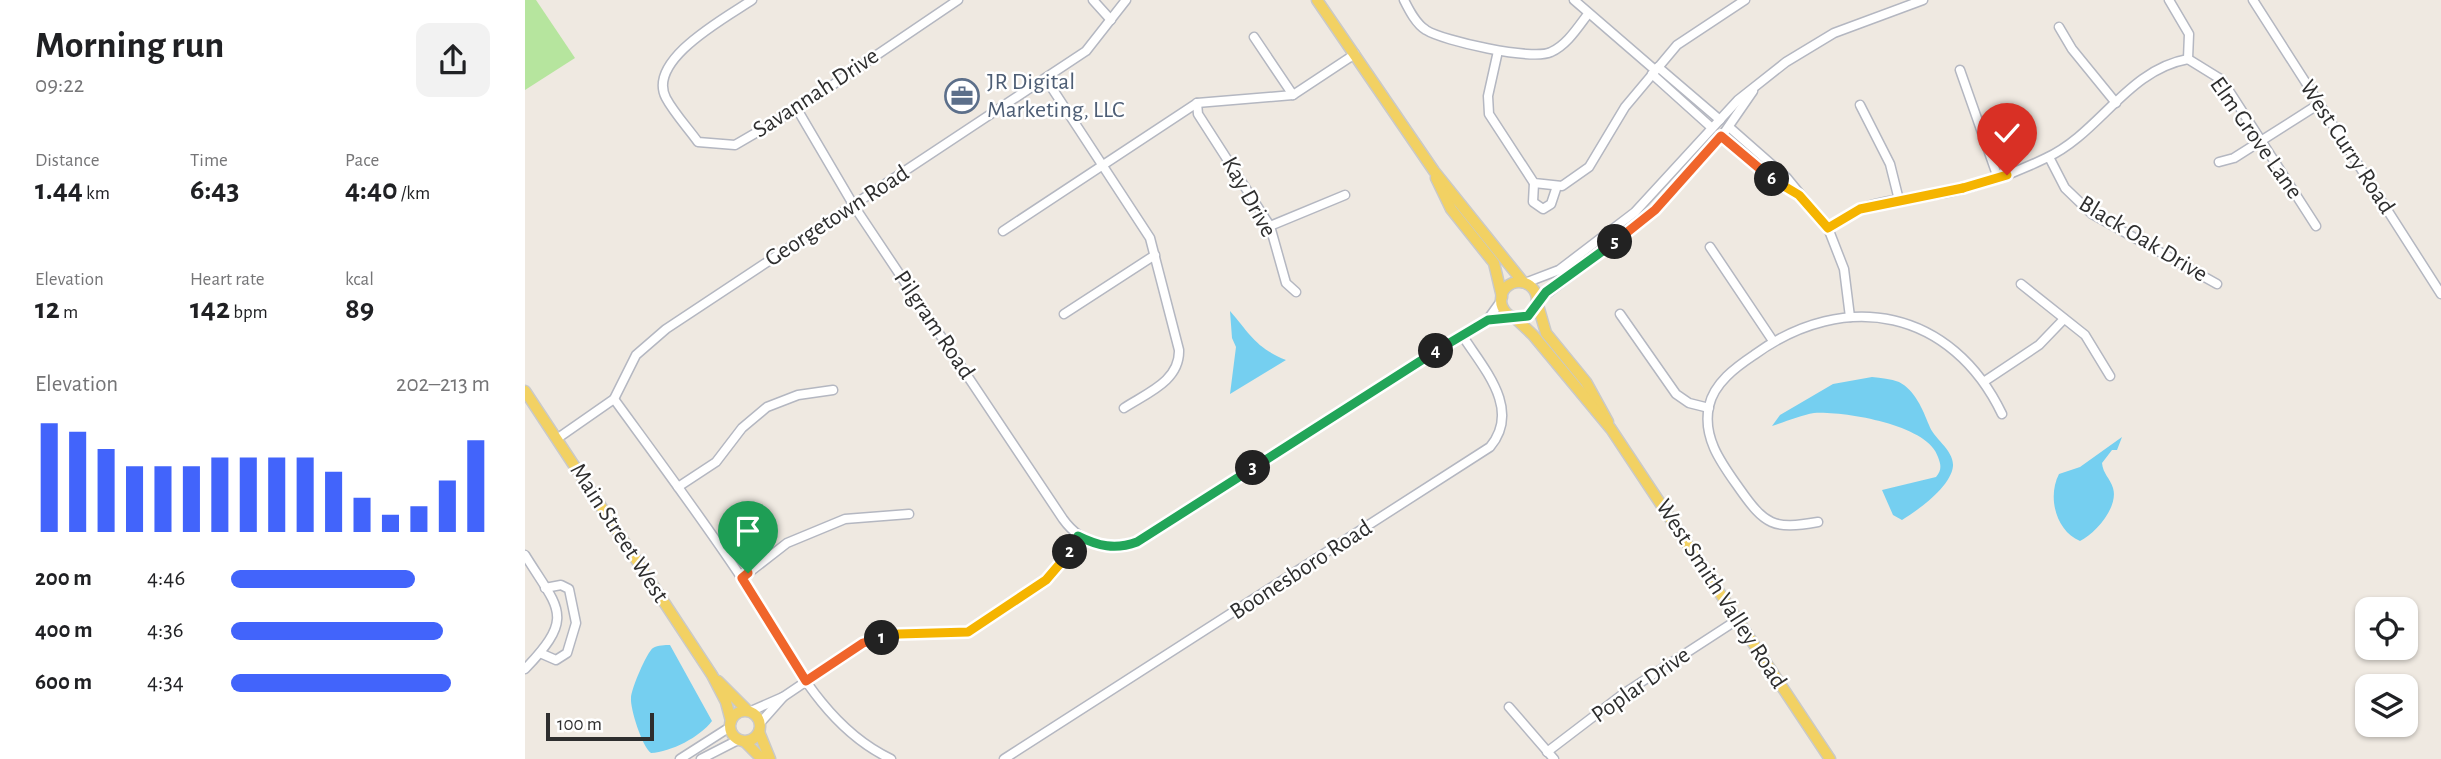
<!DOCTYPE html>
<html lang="en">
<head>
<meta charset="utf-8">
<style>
	body { margin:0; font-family:"Alegreya Sans",sans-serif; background:#f2f2f2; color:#202124; height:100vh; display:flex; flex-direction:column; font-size:26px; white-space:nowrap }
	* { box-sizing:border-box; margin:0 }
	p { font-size:23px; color:#757577 }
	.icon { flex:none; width:38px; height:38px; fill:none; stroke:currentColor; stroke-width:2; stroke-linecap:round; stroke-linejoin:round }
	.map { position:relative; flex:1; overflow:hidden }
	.panel { display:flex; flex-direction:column; background:#fff; width:525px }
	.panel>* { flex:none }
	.controls { position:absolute; left:1830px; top:597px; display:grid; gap:14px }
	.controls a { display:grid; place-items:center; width:63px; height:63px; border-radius:14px; background:#fff; box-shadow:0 2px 5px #0004; font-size:35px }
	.scale { position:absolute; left:21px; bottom:18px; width:108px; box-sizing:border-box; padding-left:7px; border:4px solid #2e2e2e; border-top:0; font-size:19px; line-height:24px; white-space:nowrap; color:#2e2e2e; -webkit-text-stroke:5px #fff; paint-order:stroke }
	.pin { position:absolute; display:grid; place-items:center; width:60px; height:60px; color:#fff; margin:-72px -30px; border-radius:50% 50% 50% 0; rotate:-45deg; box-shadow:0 0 7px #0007 }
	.pin .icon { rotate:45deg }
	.km { position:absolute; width:35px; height:35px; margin:-18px; border-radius:50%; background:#222; color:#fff; font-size:19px; line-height:35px; text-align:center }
	.round { display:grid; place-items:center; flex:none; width:74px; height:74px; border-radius:14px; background:#f2f2f2 }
	.overview { display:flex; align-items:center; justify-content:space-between; height:119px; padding:0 35px }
	h1 { font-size:38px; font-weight:600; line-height:52px }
	.stats { display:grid; grid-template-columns:repeat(3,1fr); gap:10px; height:119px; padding:7px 35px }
	.stats div { display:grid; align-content:center }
	.stats b { font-size:30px; font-weight:600 }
	.stats small { font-size:19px; font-weight:400 }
	.stats p { font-size:19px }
	.chart { height:196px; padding:14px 35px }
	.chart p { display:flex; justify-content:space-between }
	.chart svg { width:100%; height:126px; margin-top:7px; stroke:#4264fb; stroke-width:6 }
	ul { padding:0 35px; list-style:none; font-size:23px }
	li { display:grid; grid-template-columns:112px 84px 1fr; align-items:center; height:52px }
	li i { height:18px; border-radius:9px; background:#4264fb }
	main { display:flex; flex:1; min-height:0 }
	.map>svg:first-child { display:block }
</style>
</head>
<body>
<main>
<section class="panel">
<div class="overview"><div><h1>Morning run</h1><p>09:22</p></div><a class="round"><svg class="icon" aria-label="share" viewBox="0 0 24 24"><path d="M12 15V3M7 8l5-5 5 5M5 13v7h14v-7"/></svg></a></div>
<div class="stats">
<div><p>Distance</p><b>1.44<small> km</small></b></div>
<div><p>Time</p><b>6:43</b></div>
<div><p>Pace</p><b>4:40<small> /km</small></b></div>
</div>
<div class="stats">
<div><p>Elevation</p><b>12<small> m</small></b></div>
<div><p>Heart rate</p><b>142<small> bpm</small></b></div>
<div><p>kcal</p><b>89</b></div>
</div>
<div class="chart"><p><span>Elevation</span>202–213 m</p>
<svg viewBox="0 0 160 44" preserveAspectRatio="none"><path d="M5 44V6M15 44V9M25 44V15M35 44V21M45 44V21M55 44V21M65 44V18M75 44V18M85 44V18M95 44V18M105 44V23M115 44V32M125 44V38M135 44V35M145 44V26M155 44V12"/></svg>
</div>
<ul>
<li><b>200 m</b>4:46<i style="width:71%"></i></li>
<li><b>400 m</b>4:36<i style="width:82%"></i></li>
<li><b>600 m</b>4:34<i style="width:85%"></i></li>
</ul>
</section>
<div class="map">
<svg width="1916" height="759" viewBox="0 0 1916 759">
	<rect width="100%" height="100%" fill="#efe9e1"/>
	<path fill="#b6e59e" d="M0 0H11L50 58 0 90Z"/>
	<g fill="#75cff0">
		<path d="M705 311C725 334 731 348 761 360L705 394 711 347 707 338Z"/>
		<path d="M1347 377C1356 378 1366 379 1374 382 1390 390 1398 410 1404 425 1408 438 1429 450 1428 466 1426 487 1393 510 1377 520L1368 515 1357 490 1411 477C1417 470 1416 465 1413 457 1404 425 1319 411 1289 413 1276 415 1260 422 1247 426L1255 415 1308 384Z"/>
		<path d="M1597 437 1592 450H1587L1577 463C1578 474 1585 478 1588 488 1594 507 1570 534 1555 541 1531 531 1522 497 1534 474L1555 467Z"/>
		<path d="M145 645 187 721C175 737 146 752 126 753 117 747 105 708 106 698 106 689 122 652 128 648 133 645 140 645 145 645Z"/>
	</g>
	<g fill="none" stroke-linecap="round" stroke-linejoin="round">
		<g stroke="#b4b7c1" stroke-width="11">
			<g id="minor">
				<path d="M227 0C202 17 121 60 141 98 149 113 163 128 173 142L210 145 272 109 433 0"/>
				<path d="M568 0 586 20"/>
				<path d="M879 0C884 10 891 24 901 30 918 41 1008 61 1026 52 1042 45 1053 27 1063 14"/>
				<path d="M1049 0 1130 70"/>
				<path d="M1644 0 1664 34 1663 59"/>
				<path d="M1728 0 1916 294"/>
				<path d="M1534 27 1547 49 1591 103"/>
				<path d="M729 37 768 95"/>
				<path d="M973 51 963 96 964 114 1009 183 1037 186 1064 167 1100 107 1152 45 1220 0"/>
				<path d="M1663 59 1697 80 1791 226"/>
				<path d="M1133 67 1195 120"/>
				<path d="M1435 70 1473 178"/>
				<path d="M1127 74 1187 128"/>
				<path d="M521 79 625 238 654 350C655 381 622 393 599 408"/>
				<path d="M672 103 673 114 745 226 761 283 771 292"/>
				<path d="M1335 105 1365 164 1374 200"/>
				<path d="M272 109 329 206 538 519C558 547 590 552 620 538L937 335 963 319 986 316"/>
				<path d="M1204 127 1262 178 1303 228 1319 269 1325 317"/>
				<path d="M1196 136 1255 186 1272 194"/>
				<path d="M1524 157 1540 188 1567 214 1692 284"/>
				<path d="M1694 162 1709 158 1794 104"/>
				<path d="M1009 183 1008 202 1018 209 1026 204 1032 186"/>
				<path d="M745 226 820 195"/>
				<path d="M1303 228C1313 222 1324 213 1335 209 1363 198 1396 198 1425 192 1458 185 1490 173 1521 158 1575 133 1602 70 1663 59"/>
				<path d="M478 231 672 103 768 95 830 54"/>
				<path d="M1185 247 1248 341"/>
				<path d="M1000 283 1034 270 1110 212 1213 100 1261 62 1309 33 1398 0"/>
				<path d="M1496 284 1560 335 1585 376"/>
				<path d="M1012 301 1118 221 1199 133 1228 91"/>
				<path d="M539 314 630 255"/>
				<path d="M1095 314 1151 394 1164 403 1184 408"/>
				<path d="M963 319 976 301"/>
				<path d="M1460 381 1514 345 1539 319"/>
				<path d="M89 399C132 458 176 517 216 577 260 643 292 724 366 759"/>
				<path d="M33 438 89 399 111 355 141 329 561 51 601 0"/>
				<path d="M153 487 191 462 217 428 242 407 273 395 308 390"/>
				<path d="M1293 522C1248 530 1240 525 1214 488 1197 464 1177 438 1184 406 1189 383 1211 367 1229 355 1321 288 1427 310 1477 414"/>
				<path d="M0 555C34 610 51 616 0 669"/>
				<path d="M217 578 262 543 320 519 384 514"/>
				<path d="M15 653 31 660 42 653 51 623 44 589 36 585 20 588"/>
				<path d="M984 707 1029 759"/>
				<path d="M226 711 258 697 338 643 374 634 443 632 526 576 553 536"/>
				<path d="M235 723 258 697"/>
				<path d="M1022 752 1098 694 1212 620"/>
				<path d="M155 759 205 727"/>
				<path d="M176 759 213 740"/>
				<path d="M479 759 965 447C997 409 958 368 937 335"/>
			</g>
		</g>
		<g stroke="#c9c9c9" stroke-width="13">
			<g id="major">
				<path d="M792 0 909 171 998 282"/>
				<path d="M911 178 926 209 969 263 977 297"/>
				<circle cx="994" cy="300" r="18"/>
				<path d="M1012 302 1021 333 1061 382 1083 422"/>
				<path d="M989 317 1008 335 1086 429 1305 759"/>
				<path d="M0 391 187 675 201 702 206 721"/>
				<path d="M193 681 222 710"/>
				<circle cx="220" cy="726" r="15"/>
				<path d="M234 732 245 759"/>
				<path d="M220 742 237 759"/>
			</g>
		</g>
		<use href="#minor" stroke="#fff" stroke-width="8"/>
		<use href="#major" stroke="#f2d163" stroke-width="10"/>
	</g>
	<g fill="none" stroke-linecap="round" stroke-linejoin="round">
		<g stroke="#fff" stroke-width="14">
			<path id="split-1" d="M223 573 217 578 281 681 338 643 357 638"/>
		</g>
		<g stroke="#fff" stroke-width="14">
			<path id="split-2" d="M357 638 374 634 443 632 521 580 545 552"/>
		</g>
		<g stroke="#fff" stroke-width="14">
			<path id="split-3" d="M545 552 553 536C573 546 590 550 612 542L728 468"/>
		</g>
		<g stroke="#fff" stroke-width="14">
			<path id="split-4" d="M728 468 911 351"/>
		</g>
		<g stroke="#fff" stroke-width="14">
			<path id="split-5" d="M911 351 963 320 1003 316 1021 292 1090 242"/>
		</g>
		<g stroke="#fff" stroke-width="14">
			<path id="split-6" d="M1090 242 1130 210 1196 136 1247 179"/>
		</g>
		<g stroke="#fff" stroke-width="14">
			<path id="split-7" d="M1247 179 1274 195 1303 228 1335 209 1438 188"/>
		</g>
		<g stroke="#fff" stroke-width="14">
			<path id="split-8" d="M1438 188 1482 175"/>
		</g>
		<use href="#split-1" stroke="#f0652b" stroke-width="9"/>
		<use href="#split-2" stroke="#f5b400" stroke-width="9"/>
		<use href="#split-3" stroke="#22a559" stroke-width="9"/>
		<use href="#split-4" stroke="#22a559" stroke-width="9"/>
		<use href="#split-5" stroke="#22a559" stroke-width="9"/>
		<use href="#split-6" stroke="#f0652b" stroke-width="9"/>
		<use href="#split-7" stroke="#f5b400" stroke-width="9"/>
		<use href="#split-8" stroke="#f5b400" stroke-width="9"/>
	</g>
	<defs>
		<g id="office-ring" transform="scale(1.75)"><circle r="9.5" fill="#fff" stroke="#5c6f8a" stroke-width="1.5"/><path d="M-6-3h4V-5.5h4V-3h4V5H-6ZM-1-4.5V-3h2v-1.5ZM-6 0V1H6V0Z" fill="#5c6f8a"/></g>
	</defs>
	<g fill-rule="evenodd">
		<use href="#office-ring" x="437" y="96"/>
	</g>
	<g text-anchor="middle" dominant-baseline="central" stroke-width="5" stroke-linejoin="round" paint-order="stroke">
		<g font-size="24" fill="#4e5e75" stroke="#fff" text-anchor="start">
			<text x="462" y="82">JR Digital<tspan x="462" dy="28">Marketing, LLC</tspan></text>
		</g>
		<g font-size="24" fill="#2e2e2e" stroke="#fff">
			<text transform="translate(291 93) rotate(-33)">Savannah Drive</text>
			<text transform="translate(1731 138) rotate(55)">Elm Grove Lane</text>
			<text transform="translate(1822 147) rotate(57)">West Curry Road</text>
			<text transform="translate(724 197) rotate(61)">Kay Drive</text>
			<text transform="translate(312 216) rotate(-33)">Georgetown Road</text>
			<text transform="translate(1618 239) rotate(31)">Black Oak Drive</text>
			<text transform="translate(409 325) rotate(56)">Pilgram Road</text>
			<text transform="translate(94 533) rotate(57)">Main Street West</text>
			<text transform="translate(776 570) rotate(-33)">Boonesboro Road</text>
			<text transform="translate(1196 594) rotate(57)">West Smith Valley Road</text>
			<text transform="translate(1116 685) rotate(-35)">Poplar Drive</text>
		</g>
	</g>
</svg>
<div class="controls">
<a><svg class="icon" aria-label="locate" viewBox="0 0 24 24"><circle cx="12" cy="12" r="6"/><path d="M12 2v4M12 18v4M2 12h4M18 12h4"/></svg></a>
<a><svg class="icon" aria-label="layers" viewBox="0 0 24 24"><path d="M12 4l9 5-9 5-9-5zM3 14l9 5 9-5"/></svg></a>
</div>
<div class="scale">100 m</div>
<div class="pin" style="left:223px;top:573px;background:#1e9e55"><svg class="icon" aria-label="arrive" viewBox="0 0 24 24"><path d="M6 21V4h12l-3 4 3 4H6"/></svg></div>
<div class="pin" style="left:1482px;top:175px;background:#d93025"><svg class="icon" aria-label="check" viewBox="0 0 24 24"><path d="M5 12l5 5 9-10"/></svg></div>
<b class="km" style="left:357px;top:638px">1</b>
<b class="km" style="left:545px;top:552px">2</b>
<b class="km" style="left:728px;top:468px">3</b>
<b class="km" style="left:911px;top:351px">4</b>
<b class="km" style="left:1090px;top:242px">5</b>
<b class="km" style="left:1247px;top:179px">6</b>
</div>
</main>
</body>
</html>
